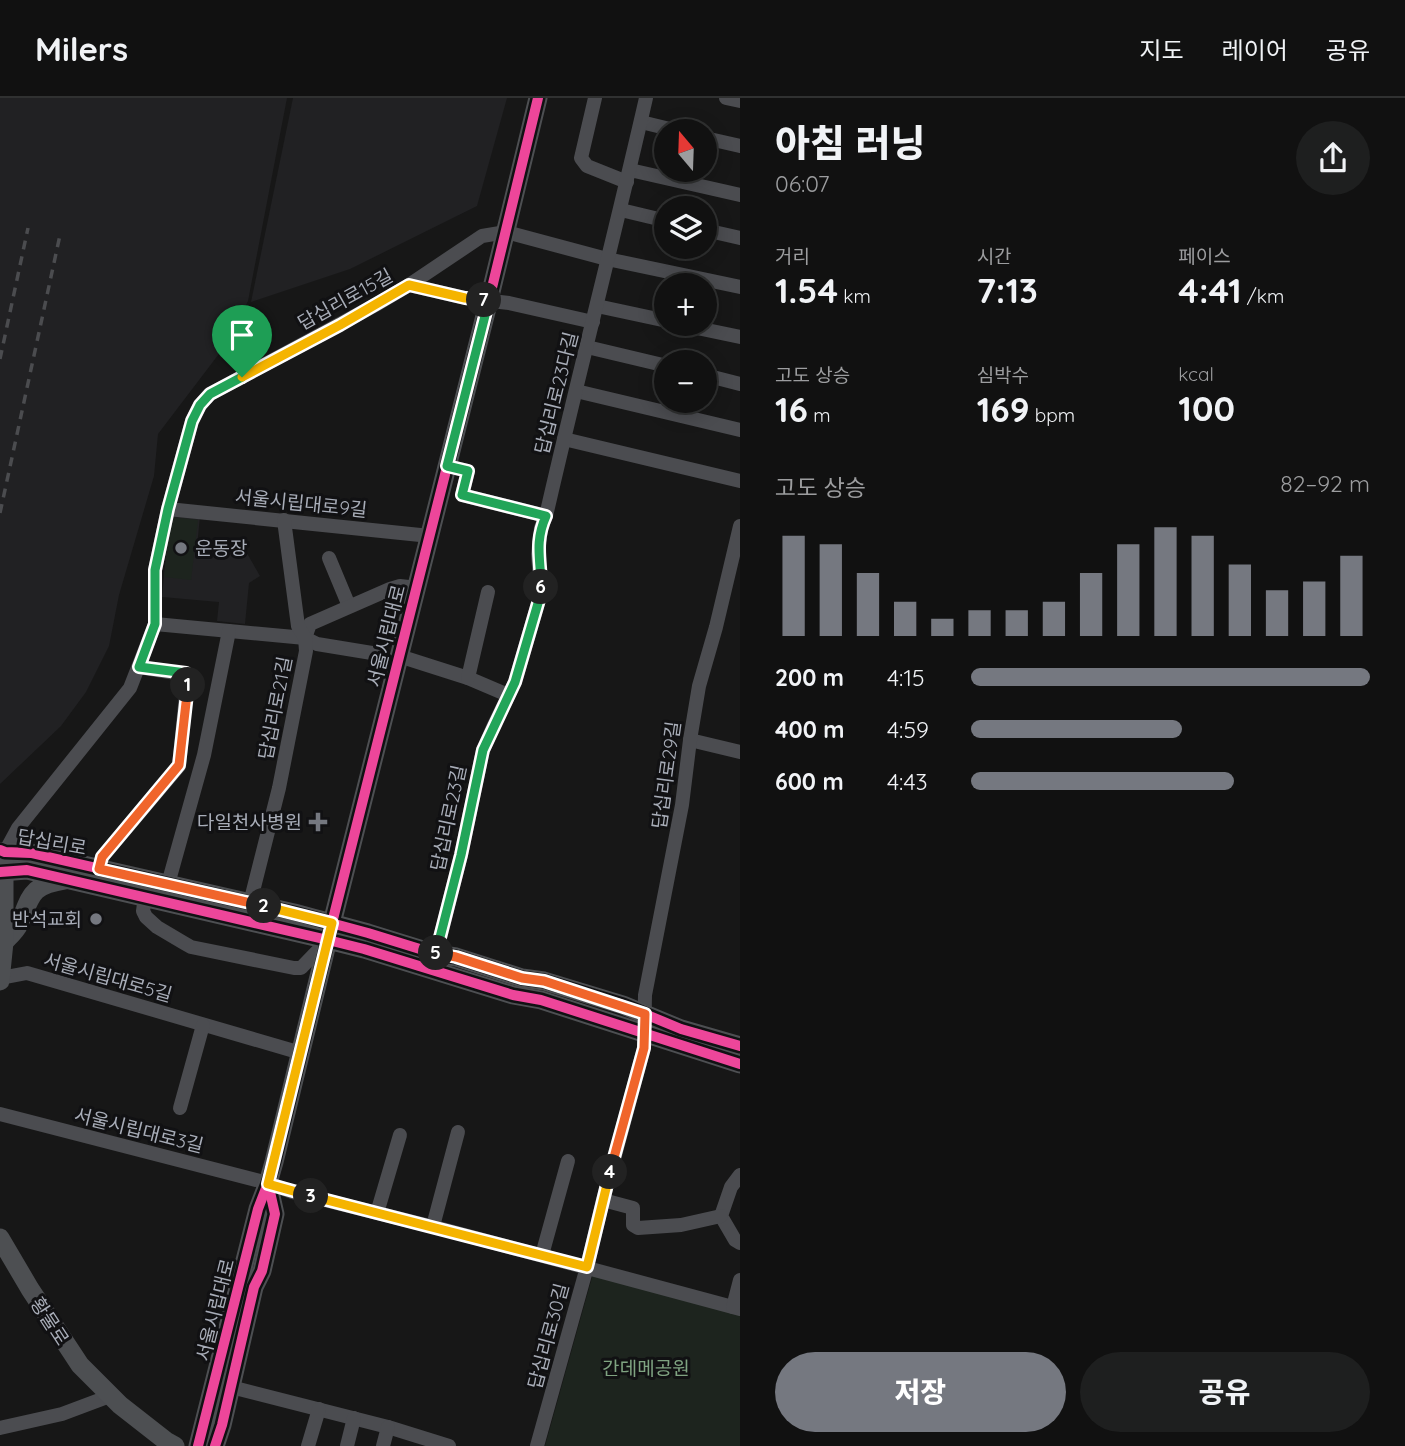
<!DOCTYPE html>
<html lang="ko">
<head>
<meta charset="utf-8">
<style>
	body { margin:0; font-family:Quicksand,"Noto Sans KR",sans-serif; background:#1e1f1f; color:#f1f3f6; height:100vh; display:flex; flex-direction:column; font-size:26px; white-space:nowrap }
	* { box-sizing:border-box; margin:0 }
	p { font-size:23px; color:#9c9d9f }
	.icon { flex:none; width:38px; height:38px; fill:none; stroke:currentColor; stroke-width:2; stroke-linecap:round; stroke-linejoin:round }
	.map { position:relative; flex:1; overflow:hidden }
	.panel { display:flex; flex-direction:column; background:#111; width:665px }
	.panel>* { flex:none }
	.needle { width:46px; rotate:341deg }
	.fabs { position:absolute; left:654px; top:21px; display:grid; gap:14px }
	.fabs a { display:grid; place-items:center; width:63px; height:63px; border-radius:50%; background:#111; box-shadow:0 4px 18px #0003,0 0 0 2px #303131; font-size:35px }
	.pin { position:absolute; display:grid; place-items:center; width:60px; height:60px; color:#fff; margin:-72px -30px; border-radius:50% 50% 50% 0; rotate:-45deg; box-shadow:0 0 7px #0007 }
	.pin .icon { rotate:45deg }
	.km { position:absolute; width:35px; height:35px; margin:-18px; border-radius:50%; background:#222; color:#fff; font-size:19px; line-height:35px; text-align:center }
	.round { display:grid; place-items:center; flex:none; width:74px; height:74px; border-radius:37px; background:#1e1f1f }
	.head { display:flex; align-items:center; justify-content:space-between; height:119px; padding:0 35px }
	h1 { font-size:38px; font-weight:800; line-height:52px }
	.figures { display:grid; grid-template-columns:repeat(3,1fr); gap:10px; height:119px; padding:7px 35px }
	.figures div { display:grid; align-content:center }
	.figures b { font-size:35px; font-weight:800 }
	.figures small { font-size:19px; font-weight:400 }
	.figures p { font-size:19px }
	.chart { height:196px; padding:14px 35px }
	.chart p { display:flex; justify-content:space-between }
	.chart svg { width:100%; height:126px; margin-top:7px; stroke:#757880; stroke-width:6 }
	.button { display:flex; gap:14px; margin-top:auto; padding:14px 35px }
	.button a { flex:1; height:80px; border-radius:42px; background:#757880; color:#fff; font-size:28px; font-weight:800; line-height:80px; text-align:center }
	.button a+a { background:#1e1f1f; color:#f1f3f6 }
	ul { padding:0 35px; list-style:none; font-size:23px }
	li { display:grid; grid-template-columns:112px 84px 1fr; align-items:center; height:52px }
	li i { height:18px; border-radius:9px; background:#757880 }
	header { display:flex; align-items:center; gap:42px; box-sizing:border-box; height:98px; padding:0 35px; background:#111; border-bottom:2px solid #303131 }
	header strong { font-size:33px }
	nav { display:flex; gap:38px; margin-inline-start:auto; font-size:24px }
	main { display:flex; flex:1; min-height:0 }
	.map>svg:first-child { display:block }
</style>
</head>
<body>
<header>
<strong>Milers</strong>
<nav><a>지도</a><a>레이어</a><a>공유</a></nav>
</header>
<main>
<div class="map">
<svg width="740" height="1348" viewBox="0 0 740 1348">
	<rect width="100%" height="100%" fill="#171717"/>
	<g fill="#212123">
		<path d="M0 0H287L248 203 228 244 158 336 154 378 119 497 109 548 86 594 61 628 0 686Z"/>
		<path d="M293 0H507L477 108 350 171 251 204Z"/>
		<path d="M170 415 200 418 197 449 238 453 244 450 260 478 249 485 245 526 217 523 219 504 162 499Z"/>
	</g>
	<g fill="#1d241e">
		<path d="M171 419 198 422 191 482 164 479Z"/>
		<path d="M593 1176 740 1216V1348H545Z"/>
	</g>
	<g fill="none" stroke-linecap="round" stroke-linejoin="round">
		<g stroke="#4b4c50" stroke-width="14">
			<path d="M595 0 581 60 587 68 627 84"/>
			<path d="M726 0 740 3"/>
			<path d="M641 24 678 33"/>
			<path d="M705 40 740 48"/>
			<path d="M630 72 740 97"/>
			<path d="M621 112 667 123"/>
			<path d="M705 132 740 140"/>
			<path d="M409 187 465 200 509 205 593 224"/>
			<path d="M597 208 667 223"/>
			<path d="M678 226 740 239"/>
			<path d="M587 249 667 268"/>
			<path d="M705 277 740 286"/>
			<path d="M576 293 740 332"/>
			<path d="M564 341 740 383"/>
			<path d="M447 368 468 373 462 397 546 418"/>
			<path d="M168 411 430 438"/>
			<path d="M329 460 349 508"/>
			<path d="M155 526 305 540 317 546 378 556"/>
			<path d="M305 540 310 526 390 491 400 488 417 490"/>
			<path d="M399 558 468 580 508 597"/>
			<path d="M468 580 488 494"/>
			<path d="M690 642 740 654"/>
			<path d="M5 754 18 730 130 590 155 526V472L168 411 192 323 200 307 210 296 379 205 409 187 482 138 506 134 607 161 740 189"/>
			<path d="M99 771 102 759 179 668 188 577 139 569"/>
			<path d="M168 786 204 657 229 533"/>
			<path d="M145 799 143 813 146 819 157 829 184 845 191 849 294 870H301L327 843"/>
			<path d="M250 805 279 690 306 553 305 540 298 528 284 422"/>
			<path d="M436 856 461 757 483 652 494 627 515 584 541 495 538 456 541 430 546 418C578 278 614 140 646 0"/>
			<path d="M1 880 27 875 301 955"/>
			<path d="M180 1010 203 927"/>
			<path d="M0 1016 268 1085 292 1094 446 1132 740 1211"/>
			<path d="M740 1077 731 1089 721 1118 735 1142 740 1145"/>
			<path d="M603 1102 633 1110V1127L638 1130 681 1127 721 1118"/>
			<path d="M377 1115 400 1037"/>
			<path d="M433 1128 458 1034"/>
			<path d="M542 1157 568 1063"/>
			<path d="M733 1209 740 1182"/>
			<path d="M231 1289 388 1329 449 1348"/>
			<path d="M0 1330 62 1316 110 1298"/>
			<path d="M308 1348 319 1311"/>
			<path d="M347 1348 354 1320"/>
			<path d="M383 1348 388 1329"/>
			<path d="M537 1348 587 1169 603 1102 644 950 645 897 682 707 690 642 699 588 716 529 740 428"/>
		</g>
		<g stroke="#4d4f52" stroke-width="19">
			<path d="M0 754 31 755 294 815 368 835 436 856 456 859 522 880 544 883 623 907 681 931 740 948"/>
			<path d="M0 774 27 772 328 842 364 851 513 897 541 902 740 966"/>
			<path d="M4 844C9 839 16 833 19 826 32 796 30 788 65 782"/>
			<path d="M0 883 4 844V762"/>
			<path d="M0 1140 30 1191 80 1267 120 1307 166 1343 175 1348"/>
			<path d="M198 1348 258 1111 268 1085 274 1064 332 825 489 202 538 0"/>
			<path d="M215 1348 222 1327 254 1189 262 1173 275 1116 268 1085"/>
		</g>
		<g stroke="#4b4c4f" stroke-width="3.5" stroke-dasharray="9 7" stroke-linecap="butt">
			<path d="M0 261 28 130"/>
			<path d="M0 415 60 137"/>
		</g>
		<g stroke="#111113" stroke-width="15">
			<g id="cycleway">
				<path d="M0 752 5 754 31 755 294 815 368 835 436 856 456 859 522 880 544 883 623 907 681 931 740 948"/>
				<path d="M0 774 27 772 328 842 364 851 513 897 541 902 740 966"/>
				<path d="M198 1348 258 1111 268 1085 274 1064 332 825 489 202 538 0"/>
				<path d="M215 1348 222 1327 254 1189 262 1173 275 1116 268 1085"/>
			</g>
		</g>
		<use href="#cycleway" stroke="#ed469a" stroke-width="10"/>
	</g>
	<g fill="none" stroke-linecap="round" stroke-linejoin="round">
		<g stroke="#fff" stroke-width="14">
			<path id="split-1" d="M188 587V579L186 575 139 569 155 526V472L168 411 192 323 200 307 210 296 242 279"/>
		</g>
		<g stroke="#fff" stroke-width="14">
			<path id="split-2" d="M188 587 179 667 102 759 99 771 264 808"/>
		</g>
		<g stroke="#fff" stroke-width="14">
			<path id="split-3" d="M264 808 332 825 268 1086 311 1098"/>
		</g>
		<g stroke="#fff" stroke-width="14">
			<path id="split-4" d="M311 1098 587 1169 610 1074"/>
		</g>
		<g stroke="#fff" stroke-width="14">
			<path id="split-5" d="M436 855 456 859 522 880 544 883 645 916 644 950 610 1074"/>
		</g>
		<g stroke="#fff" stroke-width="14">
			<path id="split-6" d="M436 855 461 757 483 652 515 584 541 495V489"/>
		</g>
		<g stroke="#fff" stroke-width="14">
			<path id="split-7" d="M484 202H489L447 368 468 373 462 397 546 418C534 445 541 462 541 489"/>
		</g>
		<g stroke="#fff" stroke-width="14">
			<path id="split-8" d="M242 279 340 227 409 187 465 200 484 202"/>
		</g>
		<use href="#split-1" stroke="#22a559" stroke-width="9"/>
		<use href="#split-2" stroke="#f0652b" stroke-width="9"/>
		<use href="#split-3" stroke="#f5b400" stroke-width="9"/>
		<use href="#split-4" stroke="#f5b400" stroke-width="9"/>
		<use href="#split-5" stroke="#f0652b" stroke-width="9"/>
		<use href="#split-6" stroke="#22a559" stroke-width="9"/>
		<use href="#split-7" stroke="#22a559" stroke-width="9"/>
		<use href="#split-8" stroke="#f5b400" stroke-width="9"/>
	</g>
	<g fill="#757880" stroke="#111113" stroke-width="2.5">
		<circle cx="181" cy="450" r="7"/>
		<path d="M314.5 713.5h7v7h7v7h-7v7h-7v-7h-7v-7h7z"/>
		<circle cx="96" cy="821" r="7"/>
	</g>
	<g text-anchor="middle" dominant-baseline="central" stroke-width="6" stroke-linejoin="round" paint-order="stroke">
		<g font-size="19" fill="#a8adb8" stroke="#111113">
			<text transform="translate(345 201) rotate(-29)">답십리로15길</text>
			<text transform="translate(556 295) rotate(-76)">답십리로23다길</text>
			<text transform="translate(301 405) rotate(6)">서울시립대로9길</text>
			<text transform="translate(386 538) rotate(-76)">서울시립대로</text>
			<text transform="translate(275 610) rotate(-79)">답십리로21길</text>
			<text transform="translate(666 677) rotate(-82)">답십리로29길</text>
			<text transform="translate(448 720) rotate(-78)">답십리로23길</text>
			<text transform="translate(52 744) rotate(10)">답십리로</text>
			<text transform="translate(108 879) rotate(16)">서울시립대로5길</text>
			<text transform="translate(139 1032) rotate(14)">서울시립대로3길</text>
			<text transform="translate(215 1212) rotate(-76)">서울시립대로</text>
			<text transform="translate(50 1223) rotate(57)">황물로</text>
			<text transform="translate(548 1238) rotate(-75)">답십리로30길</text>
		</g>
		<g font-size="19" fill="#a8adb8" stroke="#111113" text-anchor="end">
			<text x="195" y="450" text-anchor="start">운동장</text>
			<text x="302" y="724">다일천사병원</text>
			<text x="82" y="821">반석교회</text>
		</g>
		<g font-size="19" fill="#7fa381" stroke="#111113">
			<text x="646" y="1270">간데메공원</text>
		</g>
	</g>
</svg>
<div class="fabs">
<a><svg class="needle" viewBox="-14 -14 28 28"><path d="M0-13l5 13h-10z" fill="#e53935"/><path d="M0 13l5-13h-10z" fill="#9c9d9f"/></svg></a>
<a><svg class="icon" aria-label="layers" viewBox="0 0 24 24"><path d="M12 4l9 5-9 5-9-5zM3 14l9 5 9-5"/></svg></a>
<a>+</a>
<a>−</a>
</div>
<div class="pin" style="left:242px;top:279px;background:#1e9e55"><svg class="icon" aria-label="arrive" viewBox="0 0 24 24"><path d="M6 21V4h12l-3 4 3 4H6"/></svg></div>
<b class="km" style="left:188px;top:587px">1</b>
<b class="km" style="left:264px;top:808px">2</b>
<b class="km" style="left:311px;top:1098px">3</b>
<b class="km" style="left:610px;top:1074px">4</b>
<b class="km" style="left:436px;top:855px">5</b>
<b class="km" style="left:541px;top:489px">6</b>
<b class="km" style="left:484px;top:202px">7</b>
</div>
<section class="panel">
<div class="head"><div><h1>아침 러닝</h1><p>06:07</p></div><a class="round"><svg class="icon" aria-label="share" viewBox="0 0 24 24"><path d="M12 15V3M7 8l5-5 5 5M5 13v7h14v-7"/></svg></a></div>
<div class="figures">
<div><p>거리</p><b>1.54<small> km</small></b></div>
<div><p>시간</p><b>7:13</b></div>
<div><p>페이스</p><b>4:41<small> /km</small></b></div>
</div>
<div class="figures">
<div><p>고도 상승</p><b>16<small> m</small></b></div>
<div><p>심박수</p><b>169<small> bpm</small></b></div>
<div><p>kcal</p><b>100</b></div>
</div>
<div class="chart"><p><span>고도 상승</span>82–92 m</p>
<svg viewBox="0 0 160 44" preserveAspectRatio="none"><path d="M5 44V9M15 44V12M25 44V22M35 44V32M45 44V38M55 44V35M65 44V35M75 44V32M85 44V22M95 44V12M105 44V6M115 44V9M125 44V19M135 44V28M145 44V25M155 44V16"/></svg>
</div>
<ul>
<li><b>200 m</b>4:15<i style="width:100%"></i></li>
<li><b>400 m</b>4:59<i style="width:53%"></i></li>
<li><b>600 m</b>4:43<i style="width:66%"></i></li>
</ul>
<div class="button"><a>저장</a><a>공유</a></div>
</section>
</main>
</body>
</html>
